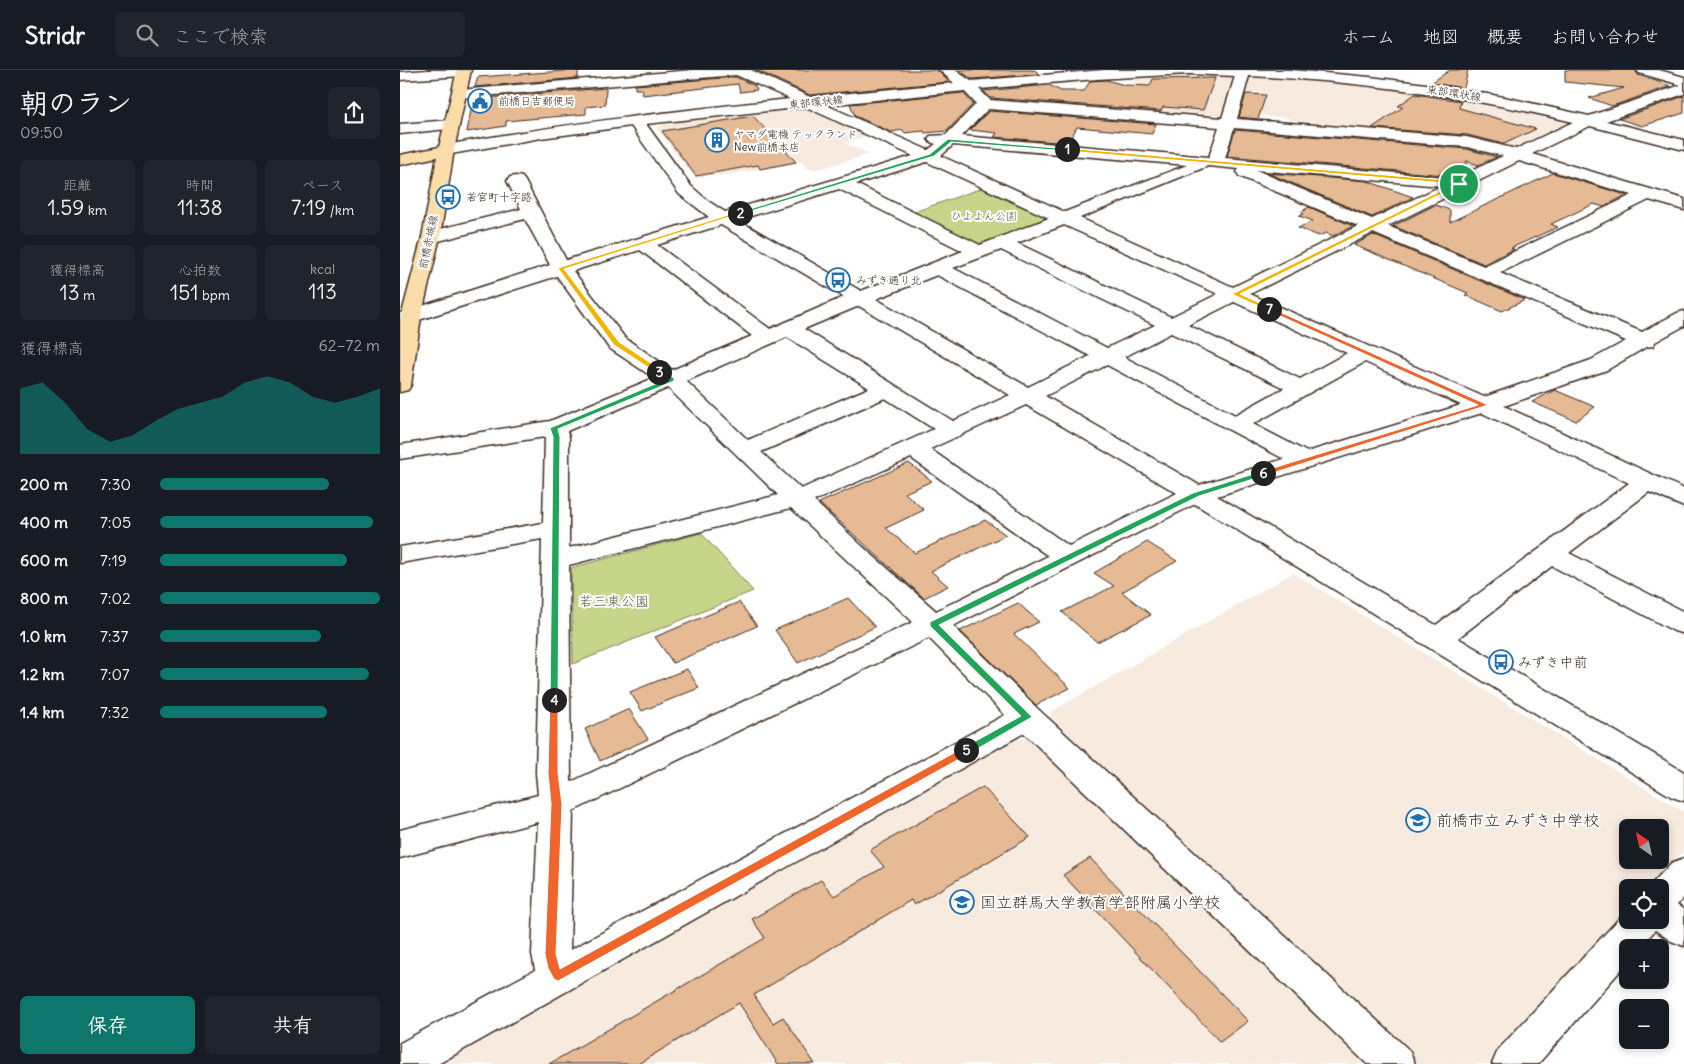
<!DOCTYPE html>
<html lang="ja">
<head>
<meta charset="utf-8">
<style>
	body { margin:0; font-family:Delius,"Klee One",sans-serif; background:#20242c; color:#f1f3f6; height:100vh; display:flex; flex-direction:column; font-size:19px; white-space:nowrap }
	* { box-sizing:border-box; margin:0 }
	p { font-size:16px; color:#9ea1a6 }
	.icon { flex:none; width:28px; height:28px; fill:none; stroke:currentColor; stroke-width:2; stroke-linecap:round; stroke-linejoin:round }
	.map { position:relative; flex:1; overflow:hidden }
	.sheet { display:flex; flex-direction:column; background:#171b24; width:400px }
	.sheet>* { flex:none }
	.needle { width:32px; rotate:326deg }
	.fabs { position:absolute; left:1219px; top:749px; display:grid; gap:10px }
	.fabs a { display:grid; place-items:center; width:50px; height:50px; border-radius:8px; background:#171b24; box-shadow:0 2px 8px #0003; font-size:25px }
	.pin { position:absolute; display:grid; place-items:center; width:42px; height:42px; color:#fff; margin:-21px; border:2px solid #fff; border-radius:50%; box-shadow:0 1px 5px #0007 }
	.km { position:absolute; width:25px; height:25px; margin:-12px; border-radius:50%; background:#222; color:#fff; font-size:14px; line-height:25px; text-align:center }
	.round { display:grid; place-items:center; flex:none; width:52px; height:52px; border-radius:8px; background:#20242c }
	.headline { display:flex; align-items:center; justify-content:space-between; height:85px; padding:0 20px }
	h1 { font-size:28px; font-weight:600; line-height:38px }
	.metrics { display:grid; grid-template-columns:repeat(3,1fr); gap:8px; height:85px; padding:5px 20px }
	.metrics div { display:grid; align-content:center; border-radius:8px; background:#20242c; text-align:center }
	.metrics b { font-size:21px; font-weight:600 }
	.metrics small { font-size:14px; font-weight:400 }
	.metrics p { font-size:14px }
	.chart { height:140px; padding:10px 20px }
	.chart p { display:flex; justify-content:space-between }
	.chart svg { width:100%; height:90px; margin-top:5px; fill:#0f766e; opacity:.7 }
	.action { display:flex; gap:10px; margin-top:auto; padding:10px 20px }
	.action a { flex:1; height:58px; border-radius:8px; background:#0f766e; color:#fff; font-size:20px; font-weight:600; line-height:58px; text-align:center }
	.action a+a { background:#20242c; color:#f1f3f6 }
	ul { padding:0 20px; list-style:none; font-size:16px }
	li { display:grid; grid-template-columns:80px 60px 1fr; align-items:center; height:38px }
	li i { height:12px; border-radius:6px; background:#0f766e }
	header { display:flex; align-items:center; gap:30px; box-sizing:border-box; height:70px; padding:0 25px; background:#171b24; border-bottom:1px solid #363941 }
	header strong { font-size:24px }
	nav { display:flex; gap:28px; margin-inline-start:auto; font-size:18px }
	.search { width:350px; height:45px; background:#20242c; display:flex; align-items:center; gap:12px; box-sizing:border-box; padding:0 18px; border-radius:8px; color:#9ea1a6; font-size:19px }
	main { display:flex; flex:1; min-height:0 }
	.map>svg:first-child { display:block }
</style>
</head>
<body>
<header>
<strong>Stridr</strong>
<div class="search"><svg class="icon" aria-label="search" viewBox="0 0 24 24"><circle cx="10" cy="10" r="6"/><path d="M15 15l6 6"/></svg>ここで検索</div>
<nav><a>ホーム</a><a>地図</a><a>概要</a><a>お問い合わせ</a></nav>
</header>
<main>
<section class="sheet">
<div class="headline"><div><h1>朝のラン</h1><p>09:50</p></div><a class="round"><svg class="icon" aria-label="share" viewBox="0 0 24 24"><path d="M12 15V3M7 8l5-5 5 5M5 13v7h14v-7"/></svg></a></div>
<div class="metrics">
<div><p>距離</p><b>1.59<small> km</small></b></div>
<div><p>時間</p><b>11:38</b></div>
<div><p>ペース</p><b>7:19<small> /km</small></b></div>
</div>
<div class="metrics">
<div><p>獲得標高</p><b>13<small> m</small></b></div>
<div><p>心拍数</p><b>151<small> bpm</small></b></div>
<div><p>kcal</p><b>113</b></div>
</div>
<div class="chart"><p><span>獲得標高</span>62–72 m</p>
<svg viewBox="0 0 160 44" preserveAspectRatio="none"><path d="M0 44V12L10 9L20 19L30 32L40 38L50 35L60 28L70 22L80 19L90 16L100 9L110 6L120 9L130 16L140 19L150 16L160 12V44z"/></svg>
</div>
<ul>
<li><b>200 m</b>7:30<i style="width:77%"></i></li>
<li><b>400 m</b>7:05<i style="width:97%"></i></li>
<li><b>600 m</b>7:19<i style="width:85%"></i></li>
<li><b>800 m</b>7:02<i style="width:100%"></i></li>
<li><b>1.0 km</b>7:37<i style="width:73%"></i></li>
<li><b>1.2 km</b>7:07<i style="width:95%"></i></li>
<li><b>1.4 km</b>7:32<i style="width:76%"></i></li>
</ul>
<div class="action"><a>保存</a><a>共有</a></div>
</section>
<div class="map">
<svg width="1284" height="994" viewBox="0 0 1284 994">
	<rect width="100%" height="100%" fill="#fff"/>
	<filter id="ink" filterUnits="userSpaceOnUse"><feTurbulence type="fractalNoise" baseFrequency=".02" numOctaves="2"/><feDisplacementMap in="SourceGraphic" scale="10" xChannelSelector="R" yChannelSelector="G"/><feConvolveMatrix kernelMatrix="1 2 1 2 8 2 1 2 1" color-interpolation-filters="sRGB"/></filter>
	<g filter="url(#ink)">
		<g fill="#f7eadf" fill-rule="evenodd">
			<path d="M785 6 792 8 797 6 837 7 823 48 818 49 719 41 736 7Z"/>
			<path d="M847 7 944 14 1023 23 1093 36 1172 54 1120 80 889 54V48L837 44Z"/>
			<path d="M411 38 471 64 445 73 469 84 419 99H408L402 92 320 106 318 104 295 108 256 58 264 54Z"/>
			<path d="M893 503 1284 742V780L1251 817 1228 818 1227 843 1091 994H1015L648 652 651 642ZM1228 758H1260V790H1228Z"/>
			<path d="M619 668 628 669 969 994H34Z"/>
		</g>
		<g fill="#c6d589" stroke="#808054">
			<path d="M582 118H589L653 149 584 175H578L514 145V142Z"/>
			<path d="M301 463 353 521 173 594 171 498Z"/>
		</g>
		<g fill="#e5ba95" stroke="#3b2a1e">
			<path d="M178 0V8L75 17 78 7Z"/>
			<path d="M356 0H537L549 12 410 25Z"/>
			<path d="M558 0H635L639 4 572 9Z"/>
			<path d="M1050 0H1068L1064 18 1031 13Z"/>
			<path d="M1165 0H1235L1238 5 1271 16 1212 36 1189 28 1224 18 1165 12Z"/>
			<path d="M336 7 355 16 357 20 340 22 338 14 243 25 242 19H235V15Z"/>
			<path d="M815 8 803 40 763 37 761 41 591 28 583 21 649 15 661 21H684L690 11 706 10 725 15 750 16 753 9Z"/>
			<path d="M206 18 205 35 186 37V44L106 51V56L67 62 73 29Z"/>
			<path d="M563 23 573 34 547 61 525 63 524 61 504 63 503 60 491 62 455 46 450 34Z"/>
			<path d="M846 24 866 25 858 49 839 47Z"/>
			<path d="M1015 24 1061 31 1059 38 1136 59 1104 74 1067 65 972 58 1003 37 998 36Z"/>
			<path d="M1284 26V43L1242 56 1219 49Z"/>
			<path d="M589 41 756 54 752 64 677 57 668 73 594 67 597 63 570 60Z"/>
			<path d="M353 46 396 92 360 99 358 95 296 106 262 61Z"/>
			<path d="M835 60 1067 79 1097 87 1078 95 1066 91 1067 101 1056 106 827 86Z"/>
			<path d="M868 103 967 111 1013 127 972 147Z"/>
			<path d="M1153 103 1226 125 1204 137 1194 134 1151 154 1158 157 1111 178 1114 179 1084 194 993 156 1035 135 1050 140V152Z"/>
			<path d="M909 137 953 156 933 166 926 163 919 166 898 158 913 151 899 146 904 144 901 142 906 140H904Z"/>
			<path d="M973 165 1125 230 1102 241 1065 225 1068 223 954 175Z"/>
			<path d="M1155 320 1195 337 1176 351 1132 332Z"/>
			<path d="M509 393 532 411 505 423 524 440 486 458 515 483 585 450 606 465 531 501 548 516 524 528 419 433Z"/>
			<path d="M747 472 777 491 722 522 751 545 697 572 662 542 714 516 694 503Z"/>
			<path d="M448 528 475 557 398 593 375 560Z"/>
			<path d="M339 532 357 556 273 593 255 567Z"/>
			<path d="M618 533 639 552 614 564 670 618 636 635 560 561Z"/>
			<path d="M287 599 299 618 242 641 230 622Z"/>
			<path d="M229 639 248 669 200 691 185 659Z"/>
			<path d="M583 717 630 767 514 835 511 830 354 925 373 953 383 947 415 994H378L339 933 238 994H149L365 868 352 849 421 810 434 826 484 797 470 780Z"/>
			<path d="M690 788 848 951 820 972 663 805Z"/>
		</g>
		<g fill="none" stroke-linecap="round" stroke-linejoin="round">
			<g stroke="#3b2a1e" stroke-width="3">
				<g id="minor">
					<path d="M27 0H69L70 2 68 5 63 6 0 10V2Z"/>
					<path d="M293 0H351L410 27 554 13 539 0H555L571 11 704 0H891L970 7 1042 16 1104 27 1189 46 1281 15 1239 3 1237 0H1259L1284 7V24L1206 51 1284 70V80L1190 56 1132 84 1284 129V140L1249 130 1100 203 1242 262 1277 243 1284 241V256L1255 272 1253 276 1246 277 1207 300 1104 336 1284 419V437L1249 422 1169 483 1284 542V564L1274 561 1152 496 1058 568 1284 702V731L1272 727 795 434 553 556 638 639 1009 980 1015 994H967L624 663 38 994H0V973L135 900 132 884 138 752 0 788V760L138 725 136 703 142 469 0 493V477L143 453 145 367 0 389V375L150 351 254 308 209 278 157 206 0 256V243L150 195 125 149 31 173 24 171 22 167 24 163 121 139 107 111 110 107 116 106 122 107 125 111 166 190 309 147 279 124 231 56 141 68 46 85 40 83 38 80 40 77 46 75C160 54 275 41 390 29L336 5 59 28 54 27 52 24 54 21 59 20ZM788 4 835 6 822 48 590 30 579 19 697 9ZM849 6C958 11 1066 26 1173 52L1116 79 1067 67 837 49ZM564 21 576 34 546 65 530 66 528 69 530 72 536 74 528 80 426 35ZM406 37 513 86 325 142 308 131 291 116 246 54ZM588 39 819 57 809 87 562 66ZM834 58 1067 77 1103 86 1056 108 825 88ZM553 75 787 95 665 142 541 86ZM1119 91 1232 125 1084 196 988 156ZM527 92 649 148 580 175 456 114ZM808 96 839 99 837 102 839 106 958 156 833 217 680 148ZM856 100 1041 116 972 149ZM439 119 563 181 461 221 338 150ZM321 155 444 227 370 259 257 175ZM664 155 818 224 771 247 617 173ZM973 163 1226 271 1191 290 1084 327 850 224ZM240 180 352 266 272 300 225 268 173 201ZM601 180 755 255 707 278 553 198ZM537 205 690 286 628 317 476 229ZM834 232 947 283 900 309 788 255ZM459 236 610 325 553 351 404 259ZM771 263 884 318 835 345 724 287ZM387 267 469 318 348 370 286 311ZM965 292 1061 335 907 382 853 354ZM707 295 884 389 799 415 645 326ZM268 318 378 425 169 478V367L167 361ZM485 328 534 359 401 419 361 382ZM626 335 777 423 669 476 530 379ZM1082 343 1229 413 1036 555 817 426ZM511 388 648 486 536 541 462 476 414 431ZM391 438 513 552 171 712 169 495ZM529 568 605 645 170 880 173 741Z"/>
					<path d="M51 50 57 52 59 55 57 58 0 64V54Z"/>
					<path d="M1284 788V827L1277 835 1284 840V876L1271 871 1255 860 1240 878H1228V892L1138 994H1092L1098 980 1228 839V850H1260V818H1248L1271 793Z"/>
				</g>
			</g>
			<g stroke="#3b2a1e" stroke-width="3">
				<path id="major" d="M57 0H71L54 80 40 167 21 247 11 315 8 320 0 322V251L22 167 37 87 0 95V85L39 77Z"/>
			</g>
			<use href="#minor" fill="#fff" fill-rule="evenodd"/>
			<use href="#major" fill="#fbddab" fill-rule="evenodd"/>
		</g>
	</g>
	<path fill="#f5b400" stroke="#fff" d="M665 78 1045 110 1061 114 1059 116 1045 113 667 81Z"/>
	<path fill="#22a559" stroke="#fff" d="M548 69 669 79 667 81 551 72 534 86 341 144 337 143 530 84Z"/>
	<path fill="#f5b400" stroke="#fff" d="M338 142 342 143 164 199 219 272 261 300V303H257L214 275 158 198Z"/>
	<path fill="#22a559" stroke="#fff" d="M259 300 274 308V311L158 359 160 367 158 630 154 633 150 632 153 367 150 358 267 309 257 303V300Z"/>
	<path fill="#f0652b" stroke="#fff" d="M150 627H154L158 630V703L162 734 156 884 160 899 563 678H570L571 680 570 683 158 911 154 909 148 898 145 884 151 734 148 703Z"/>
	<path fill="#22a559" stroke="#fff" d="M863 401 867 403 866 405 799 426 539 555 632 647 570 683H563V678L621 646 530 556V552L793 423Z"/>
	<path fill="#f0652b" stroke="#fff" d="M867 238H871L1088 335 866 405H860V402L1078 335 867 240Z"/>
	<path fill="#f5b400" stroke="#fff" d="M1057 113 1061 114 840 224 871 238V240H867L832 224Z"/>
	<defs>
		<g id="civic-ring" transform="scale(1.25)"><circle r="9.5" fill="#fff" stroke="#1f6fb2" stroke-width="1.5"/><path d="M-.6-6.5H3V-4.5H.6V-3L4-1V1h2V6H-6V1h2V-1L-.6-3ZM-1.2 2.5V6h2.4V2.5Z" fill="#1f6fb2"/></g>
		<g id="building-ring" transform="scale(1.25)"><circle r="9.5" fill="#fff" stroke="#1f6fb2" stroke-width="1.5"/><path d="M-4-6H4V6H1V3H-1V6H-4ZM-2.5-4.3h1.7v1.8h-1.7ZM.8-4.3h1.7v1.8H.8ZM-2.5-1h1.7V.8h-1.7ZM.8-1h1.7V.8H.8Z" fill="#1f6fb2"/></g>
		<g id="bus-ring" transform="scale(1.25)"><circle r="9.5" fill="#fff" stroke="#1f6fb2" stroke-width="1.5"/><path d="M-5-6H5V4H4V6H2V4H-2V6H-4V4H-5ZM-3.5-4V0h7V-4ZM-3.5 1.2v1.5H-2V1.2ZM2 1.2v1.5H3.5V1.2Z" fill="#1f6fb2"/></g>
		<g id="school-ring" transform="scale(1.25)"><circle r="9.5" fill="#fff" stroke="#1f6fb2" stroke-width="1.5"/><path d="M0-5L7-2L0 1L-7-2ZM-4 1L0 2.5L4 1V4Q0 6-4 4Z" fill="#1f6fb2"/></g>
	</defs>
	<g fill-rule="evenodd">
		<use href="#civic-ring" x="80" y="31"/>
		<use href="#building-ring" x="317" y="70"/>
		<use href="#bus-ring" x="48" y="127"/>
		<use href="#bus-ring" x="438" y="210"/>
		<use href="#bus-ring" x="1101" y="592"/>
		<use href="#school-ring" x="1018" y="750"/>
		<use href="#school-ring" x="562" y="832"/>
	</g>
	<g text-anchor="middle" dominant-baseline="central" stroke-width="4" stroke-linejoin="round" paint-order="stroke">
		<g font-size="11" fill="#3b2a1e" stroke="#fff">
			<text transform="translate(1054 23) rotate(9)">東部環状線</text>
			<text transform="translate(416 32) rotate(-6)">東部環状線</text>
			<text transform="translate(28 172) rotate(-78)">前橋赤城線</text>
		</g>
		<g font-size="11" fill="#3b2a1e" stroke="#fff" text-anchor="start">
			<text x="98" y="31">前橋日吉郵便局</text>
			<text x="334" y="64">ヤマダ電機 テックランド<tspan x="334" dy="13">New前橋本店</tspan></text>
			<text x="66" y="127">若宮町十字路</text>
			<text x="456" y="210">みずき通り北</text>
		</g>
		<g font-size="11" fill="#655d3e" stroke="#fff">
			<text x="584" y="146">ひよよん公園</text>
		</g>
		<g font-size="14" fill="#655d3e" stroke="#fff">
			<text x="214" y="531">若三東公園</text>
		</g>
		<g font-size="14" fill="#3b2a1e" stroke="#fff" text-anchor="start">
			<text x="1118" y="592">みずき中前</text>
		</g>
		<g font-size="16" fill="#3b2a1e" stroke="#fff" text-anchor="start">
			<text x="1036" y="750">前橋市立 みずき中学校</text>
			<text x="580" y="832">国立群馬大学教育学部附属小学校</text>
		</g>
	</g>
</svg>
<div class="fabs">
<a><svg class="needle" viewBox="-14 -14 28 28"><path d="M0-13l5 13h-10z" fill="#e53935"/><path d="M0 13l5-13h-10z" fill="#9ea1a6"/></svg></a>
<a><svg class="icon" aria-label="locate" viewBox="0 0 24 24"><circle cx="12" cy="12" r="6"/><path d="M12 2v4M12 18v4M2 12h4M18 12h4"/></svg></a>
<a>+</a>
<a>−</a>
</div>
<div class="pin" style="left:1059px;top:114px;background:#1e9e55"><svg class="icon" aria-label="arrive" viewBox="0 0 24 24"><path d="M6 21V4h12l-3 4 3 4H6"/></svg></div>
<b class="km" style="left:667px;top:79px">1</b>
<b class="km" style="left:340px;top:143px">2</b>
<b class="km" style="left:259px;top:302px">3</b>
<b class="km" style="left:154px;top:630px">4</b>
<b class="km" style="left:566px;top:680px">5</b>
<b class="km" style="left:863px;top:403px">6</b>
<b class="km" style="left:869px;top:239px">7</b>
</div>
</main>
</body>
</html>
